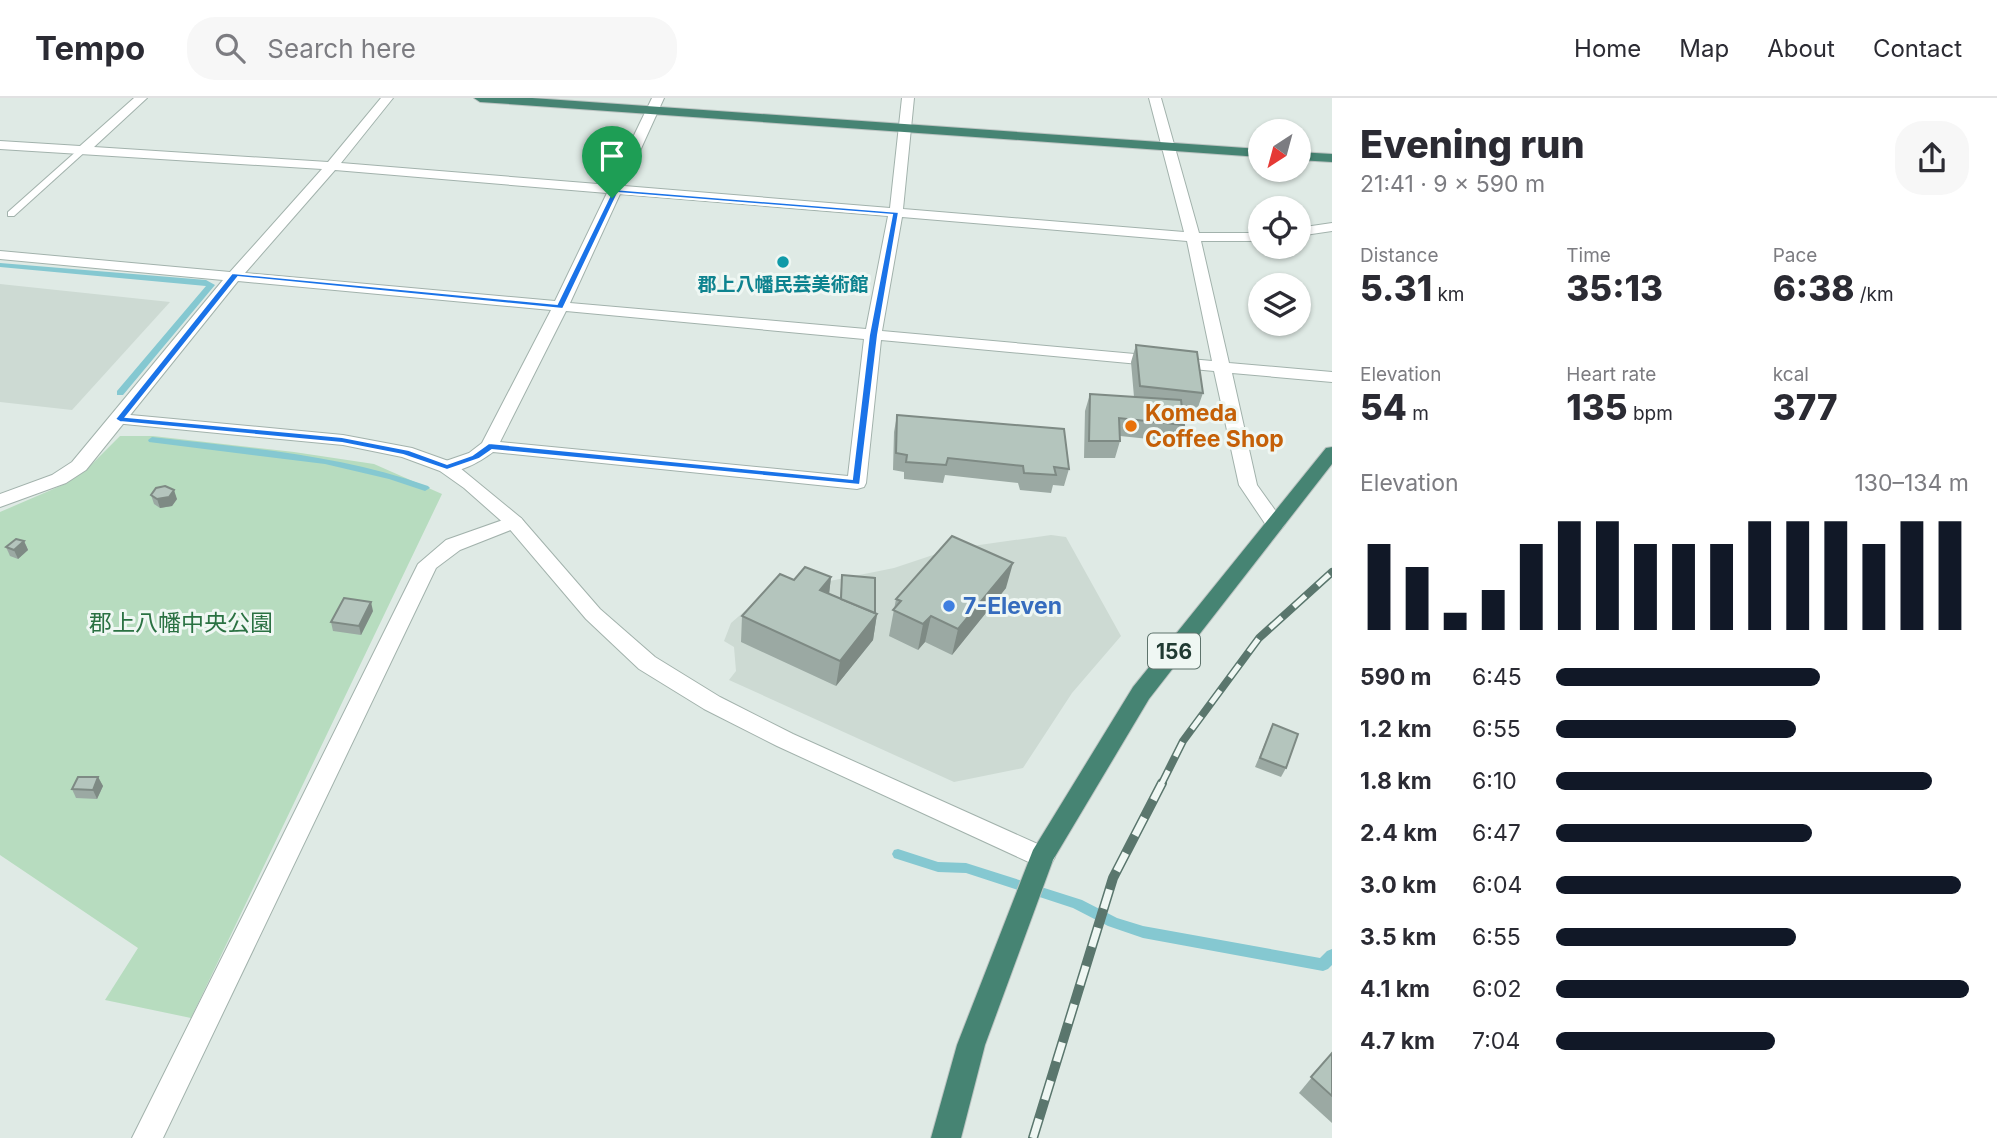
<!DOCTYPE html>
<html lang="en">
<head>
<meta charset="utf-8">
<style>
	body { margin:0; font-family:Inter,"Noto Sans JP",sans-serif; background:#f7f7f7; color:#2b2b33; height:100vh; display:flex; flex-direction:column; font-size:26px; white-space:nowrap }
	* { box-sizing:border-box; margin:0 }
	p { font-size:23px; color:#7c7c81 }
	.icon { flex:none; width:38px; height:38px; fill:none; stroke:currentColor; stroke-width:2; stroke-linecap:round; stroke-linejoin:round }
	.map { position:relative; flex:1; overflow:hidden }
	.panel { display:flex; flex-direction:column; background:#fff; width:665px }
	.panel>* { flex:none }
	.needle { width:46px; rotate:216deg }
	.controls { position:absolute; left:1248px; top:21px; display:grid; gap:14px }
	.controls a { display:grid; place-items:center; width:63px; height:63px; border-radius:50%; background:#fff; box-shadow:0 2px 5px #0004; font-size:35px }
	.pin { position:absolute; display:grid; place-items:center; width:60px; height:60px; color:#fff; margin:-72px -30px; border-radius:50% 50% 50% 0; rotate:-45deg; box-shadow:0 0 7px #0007 }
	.pin .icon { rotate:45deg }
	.round { display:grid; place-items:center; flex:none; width:74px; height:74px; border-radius:28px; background:#f7f7f7 }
	.headline { display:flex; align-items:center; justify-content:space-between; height:119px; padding:0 28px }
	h1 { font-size:38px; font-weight:800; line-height:52px }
	.stats { display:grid; grid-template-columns:repeat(3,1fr); gap:10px; height:119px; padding:7px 28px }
	.stats div { display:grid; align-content:center }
	.stats b { font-size:35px; font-weight:800 }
	.stats small { font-size:19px; font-weight:400 }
	.stats p { font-size:19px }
	.chart { height:196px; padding:14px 28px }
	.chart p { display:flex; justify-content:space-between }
	.chart svg { width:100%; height:126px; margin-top:7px; stroke:#111827; stroke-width:6 }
	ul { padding:0 28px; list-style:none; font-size:23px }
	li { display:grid; grid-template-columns:112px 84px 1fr; align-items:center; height:52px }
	li i { height:18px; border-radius:9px; background:#111827 }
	header { display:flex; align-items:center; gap:42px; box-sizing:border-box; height:98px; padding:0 35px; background:#fff; border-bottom:2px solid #e1e1e2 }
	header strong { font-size:33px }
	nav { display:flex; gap:38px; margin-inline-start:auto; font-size:24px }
	.search { width:490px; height:63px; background:#f7f7f7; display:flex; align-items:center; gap:18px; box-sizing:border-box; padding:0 24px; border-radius:28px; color:#7c7c81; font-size:26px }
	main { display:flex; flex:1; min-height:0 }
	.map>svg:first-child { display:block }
</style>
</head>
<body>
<header>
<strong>Tempo</strong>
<div class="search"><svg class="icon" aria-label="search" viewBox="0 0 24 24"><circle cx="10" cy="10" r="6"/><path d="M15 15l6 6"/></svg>Search here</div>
<nav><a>Home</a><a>Map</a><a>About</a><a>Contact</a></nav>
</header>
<main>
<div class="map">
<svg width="1332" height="1040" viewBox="0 0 1332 1040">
	<rect width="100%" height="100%" fill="#dfeae5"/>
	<g fill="#cddad3">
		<path d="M0 186 170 204 72 312 0 304Z"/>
		<path d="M1051 437 1066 439 1121 538 1072 595 1023 670 954 684 729 582 736 573 734 549 724 543 731 525 753 506 790 491 894 470 951 451Z"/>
	</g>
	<path fill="#b7dcbf" d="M120 338H153L294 354 374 366 442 396 191 920 105 902 138 850 0 757V414L65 386 86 372Z"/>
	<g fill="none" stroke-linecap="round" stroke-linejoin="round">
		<g fill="#85c8d1" fill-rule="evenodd">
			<path d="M0 165 206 182 215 187 123 297H117V293L206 188 0 169Z"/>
			<path d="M152 339C247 350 337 356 428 388L430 390 425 393 389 381 325 366 149 344 148 342Z"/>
			<path d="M898 751 938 764 966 765 1082 802 1117 820 1143 828 1320 860 1327 853 1332 851V867L1328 871 1323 873 1143 840 1108 828 1073 810 966 775 938 774 894 760 892 756 894 752Z"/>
		</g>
		<g stroke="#a2b2ac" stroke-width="2">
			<path id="service" d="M80 50 87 52 14 118H8V114Z"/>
		</g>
		<g stroke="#a2b2ac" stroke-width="2">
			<g id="minor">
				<path d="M134 0H147L94 49 328 64 381 0H393L341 65 610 87 652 0H664L624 88 890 110 902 0H914L903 111 1184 134 1149 0H1161L1199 135H1260V143H1201L1229 265 1332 274V284L1232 275 1257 387 1285 426 1282 430H1268L1239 387 1214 273 881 242 866 385 864 389 857 391 493 354C480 364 457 377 440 373L438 369 440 365 469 355 482 345 551 212 238 183 86 372 66 385 0 409V396L52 377 72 364 223 182 0 161V153L230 174 322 71 0 51V43L80 48ZM335 72 607 95 555 203 245 175ZM620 96 888 118 866 231 570 205ZM902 119 1187 143 1212 263 882 233ZM566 213 864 241 848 378 500 344Z"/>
				<path d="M1332 125V133L1298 138V130Z"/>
				<path d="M514 418 521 420 524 424 521 428 460 452 436 470 163 1040H132L418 466 446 442Z"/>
			</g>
		</g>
		<g stroke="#a2b2ac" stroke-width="2">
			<path id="tertiary" d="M120 316 343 337 412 350 454 365 521 420 600 511 655 559 720 599 793 636 1051 752 1055 759 1051 766 1042 769 1033 766 777 648 704 611 639 571 586 521 507 428 464 390 440 373 402 359 343 347 114 325 111 321 114 317Z"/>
		</g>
		<g stroke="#bcc4c2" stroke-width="2">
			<g id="trunk">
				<path d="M474 0H532L1260 51V59L480 4Z"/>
				<path d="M1298 54 1332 56V64L1298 62Z"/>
				<path d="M1332 349V366L1149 601 1053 762 985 947 961 1040H931L957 947 1033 752 1133 589 1326 350Z"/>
			</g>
		</g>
		<use href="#service" fill="#fff" fill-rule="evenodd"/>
		<use href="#minor" fill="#fff" fill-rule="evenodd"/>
		<use href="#tertiary" fill="#fff" fill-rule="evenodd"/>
		<use href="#trunk" fill="#468473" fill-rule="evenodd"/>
		<g stroke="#5a766d" stroke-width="8">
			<path id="rail-far1" d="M1161 687 1183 643 1259 540 1332 474"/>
		</g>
		<g stroke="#5a766d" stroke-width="10">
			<path id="rail" d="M1033 1040 1113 780 1162 685"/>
		</g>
		<use href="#rail-far1" stroke="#eff7f3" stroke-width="5" stroke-dasharray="16" stroke-linecap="butt"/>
		<use href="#rail" stroke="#eff7f3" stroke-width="7" stroke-dasharray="20" stroke-linecap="butt"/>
	</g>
	<g fill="#9ba9a3">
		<path d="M1136 247 1203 295 1197 312 1182 310 1184 327 1178 344 1120 338V343L1115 360H1084L1085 313 1090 296 1134 299 1131 264Z"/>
		<path d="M897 317 1069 371 1064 388 1053 387 1051 395 1020 392 1018 385 945 377 943 385 904 381V374L893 372 894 334Z"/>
		<path d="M151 397 177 401 172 408 160 410 154 406Z"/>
		<path d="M24 443 28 452 18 461 10 458 6 449Z"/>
		<path d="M842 477 875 515 877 516 873 542 836 588 741 544 742 518 794 482 831 479 829 496 840 501Z"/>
		<path d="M1006 490 952 557 925 544 918 552 889 538 896 501Z"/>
		<path d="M373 513 361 537 333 533 331 524Z"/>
		<path d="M1273 626 1286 670 1281 679 1255 669Z"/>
		<path d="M98 679 103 688 97 701 76 700 72 691Z"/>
		<path d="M1332 955V1025L1299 995Z"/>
	</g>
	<g fill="#7e8a84">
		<path d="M174 392 177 401 172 408 160 410 157 401Z"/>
		<path d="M24 443 28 452 18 461 14 452Z"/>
		<path d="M1013 465 1006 490 952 557 958 531Z"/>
		<path d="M831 479 828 505 820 492Z"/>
		<path d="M371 504 373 513 361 537 359 528Z"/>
		<path d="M877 516 873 542 836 588 840 563Z"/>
		<path d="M931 518 925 544 918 552 923 526Z"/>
		<path d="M98 679 103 688 97 701 93 692Z"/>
	</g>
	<g fill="#b4c5bd" stroke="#7e8a84" stroke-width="2">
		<path d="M1136 247 1197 254 1203 295 1140 288Z"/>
		<path d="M1090 296 1181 302 1184 327 1119 320 1120 343H1089Z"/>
		<path d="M897 317 1064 331 1069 371 1054 369 1056 377 1024 375 1023 368 948 360 946 367 906 364 907 357 896 355Z"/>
		<path d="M165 388 174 392 169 399 157 401 151 397 156 390Z"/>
		<path d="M952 438 1013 465 958 531 931 518 923 526 893 512 901 503 896 501Z"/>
		<path d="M16 441 24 443 14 452 6 449Z"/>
		<path d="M805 469 831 479 820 492 877 516 840 563 742 518 780 476 794 482Z"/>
		<path d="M842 477 875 480V515L841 501Z"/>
		<path d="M344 500 371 504 359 528 331 524Z"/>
		<path d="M1273 626 1298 636 1286 670 1260 660Z"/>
		<path d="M78 679H98L93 692 72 691Z"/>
		<path d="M1332 955V998L1311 979Z"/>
	</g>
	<path fill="#1a73e8" stroke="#fff" stroke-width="2" fill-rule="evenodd" d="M613 91 899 114 878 237 860 387 492 352 479 361 447 372 403 357 342 345 120 324 115 321 232 175 557 206ZM618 95 892 117 869 237 852 381 489 345 472 357 447 366 409 352 342 339 126 319 238 179 563 211Z"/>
	<circle fill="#0f9aa8" stroke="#eff7f3" stroke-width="2.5" cx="783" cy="164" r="7"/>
	<circle fill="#e8710a" stroke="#eff7f3" stroke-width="2.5" cx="1131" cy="328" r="7"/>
	<circle fill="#3f7fe0" stroke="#eff7f3" stroke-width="2.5" cx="949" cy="508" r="7"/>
	<g text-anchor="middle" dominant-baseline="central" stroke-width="6" stroke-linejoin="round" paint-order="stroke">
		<g font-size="19" font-weight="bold" fill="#0d838f" stroke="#eff7f3">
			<text x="783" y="186">郡上八幡民芸美術館</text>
		</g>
		<rect fill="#eff7f3" stroke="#5e736c" stroke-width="2" x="1148" y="535.5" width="52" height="35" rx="5"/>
		<g font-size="21" font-weight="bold" fill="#203a32">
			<text x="1174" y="553">156</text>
		</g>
		<g font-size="23" font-weight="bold" fill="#c56008" stroke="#eff7f3" text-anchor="start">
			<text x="1145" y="315">Komeda<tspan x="1145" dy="26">Coffee Shop</tspan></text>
		</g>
		<g font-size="23" font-weight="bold" fill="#366cbe" stroke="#eff7f3" text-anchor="start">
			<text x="963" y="508">7-Eleven</text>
		</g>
		<g font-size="23" fill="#2a7142" stroke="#eff7f3">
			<text x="181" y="525">郡上八幡中央公園</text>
		</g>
	</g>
</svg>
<div class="controls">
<a><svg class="needle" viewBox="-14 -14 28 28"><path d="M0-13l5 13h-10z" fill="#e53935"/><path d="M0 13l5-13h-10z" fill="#7c7c81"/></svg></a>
<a><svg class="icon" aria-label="locate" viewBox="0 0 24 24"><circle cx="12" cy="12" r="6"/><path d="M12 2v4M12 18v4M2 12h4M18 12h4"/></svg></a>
<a><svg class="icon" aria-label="layers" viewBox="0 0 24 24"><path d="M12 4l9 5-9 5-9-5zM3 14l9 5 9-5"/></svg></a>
</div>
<div class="pin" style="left:612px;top:100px;background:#1e9e55"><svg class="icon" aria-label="arrive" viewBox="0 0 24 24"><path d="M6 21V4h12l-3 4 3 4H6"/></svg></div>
</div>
<section class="panel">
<div class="headline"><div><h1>Evening run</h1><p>21:41 · 9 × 590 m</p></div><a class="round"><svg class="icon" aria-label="share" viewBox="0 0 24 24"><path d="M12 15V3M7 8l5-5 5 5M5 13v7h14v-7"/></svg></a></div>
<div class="stats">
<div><p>Distance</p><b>5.31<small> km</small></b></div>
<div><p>Time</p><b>35:13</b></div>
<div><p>Pace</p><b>6:38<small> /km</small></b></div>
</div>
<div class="stats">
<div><p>Elevation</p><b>54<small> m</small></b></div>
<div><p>Heart rate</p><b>135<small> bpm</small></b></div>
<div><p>kcal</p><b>377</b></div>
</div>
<div class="chart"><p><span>Elevation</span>130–134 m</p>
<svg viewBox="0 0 160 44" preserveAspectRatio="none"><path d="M5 44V14M15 44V22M25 44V38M35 44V30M45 44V14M55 44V6M65 44V6M75 44V14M85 44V14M95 44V14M105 44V6M115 44V6M125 44V6M135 44V14M145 44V6M155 44V6"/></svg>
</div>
<ul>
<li><b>590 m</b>6:45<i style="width:64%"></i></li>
<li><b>1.2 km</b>6:55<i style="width:58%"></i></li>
<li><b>1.8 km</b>6:10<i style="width:91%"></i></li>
<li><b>2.4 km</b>6:47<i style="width:62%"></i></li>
<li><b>3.0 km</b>6:04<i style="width:98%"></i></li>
<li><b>3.5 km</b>6:55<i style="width:58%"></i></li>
<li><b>4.1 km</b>6:02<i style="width:100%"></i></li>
<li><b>4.7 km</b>7:04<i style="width:53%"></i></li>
</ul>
</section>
</main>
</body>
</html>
